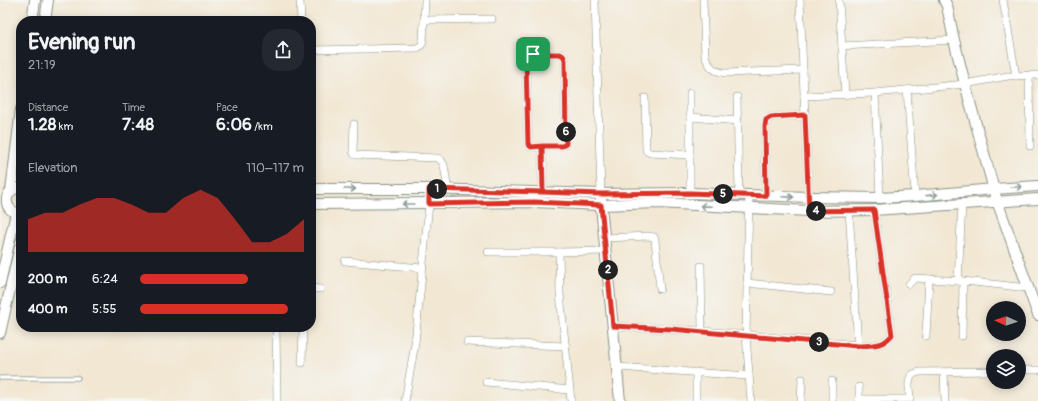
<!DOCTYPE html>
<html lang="en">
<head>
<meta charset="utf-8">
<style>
	body { margin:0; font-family:Pangolin,sans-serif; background:#242831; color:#f1f3f6; height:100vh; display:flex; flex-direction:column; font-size:15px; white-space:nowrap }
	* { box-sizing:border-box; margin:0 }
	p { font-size:13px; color:#9ea1a6 }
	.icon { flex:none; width:22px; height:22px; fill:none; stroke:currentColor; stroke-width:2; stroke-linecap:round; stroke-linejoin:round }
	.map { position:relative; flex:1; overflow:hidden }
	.side { position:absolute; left:16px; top:16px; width:300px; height:316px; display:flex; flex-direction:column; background:#171b24; border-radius:16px; box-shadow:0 2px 10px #0003 }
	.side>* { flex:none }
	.needle { width:26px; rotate:273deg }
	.buttons { position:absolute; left:986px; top:301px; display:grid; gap:8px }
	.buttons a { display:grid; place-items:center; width:40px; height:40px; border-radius:50%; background:#171b24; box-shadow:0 2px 10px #0003; font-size:20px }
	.pin { position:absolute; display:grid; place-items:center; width:34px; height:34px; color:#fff; margin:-17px; border-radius:8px; box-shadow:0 2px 6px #0006 }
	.km { position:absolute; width:20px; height:20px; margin:-10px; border-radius:50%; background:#222; color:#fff; font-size:11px; line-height:20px; text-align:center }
	.round { display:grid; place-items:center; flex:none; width:42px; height:42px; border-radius:16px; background:#242831 }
	.summary { display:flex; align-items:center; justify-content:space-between; height:68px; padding:0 12px }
	h1 { font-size:22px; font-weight:800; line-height:30px }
	.figures { display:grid; grid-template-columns:repeat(3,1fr); gap:6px; height:68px; padding:4px 12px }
	.figures div { display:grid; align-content:center }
	.figures b { font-size:17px; font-weight:800 }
	.figures small { font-size:11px; font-weight:400 }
	.figures p { font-size:11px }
	.chart { height:112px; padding:8px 12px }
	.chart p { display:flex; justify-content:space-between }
	.chart svg { width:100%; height:72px; margin-top:4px; fill:#d93025; opacity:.7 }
	ul { padding:0 12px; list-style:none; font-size:13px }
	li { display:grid; grid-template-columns:64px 48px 1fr; align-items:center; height:30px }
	li i { height:10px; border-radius:5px; background:#d93025 }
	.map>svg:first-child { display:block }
</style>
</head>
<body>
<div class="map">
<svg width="1038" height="401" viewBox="0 0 1038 401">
	<rect width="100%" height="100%" fill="#f6f6f2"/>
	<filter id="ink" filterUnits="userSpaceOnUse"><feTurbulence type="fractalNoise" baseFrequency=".025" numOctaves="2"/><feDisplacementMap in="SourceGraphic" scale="8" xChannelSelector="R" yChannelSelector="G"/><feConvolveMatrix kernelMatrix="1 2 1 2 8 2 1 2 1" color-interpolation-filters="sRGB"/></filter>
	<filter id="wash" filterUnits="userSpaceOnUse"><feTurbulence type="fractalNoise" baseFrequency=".012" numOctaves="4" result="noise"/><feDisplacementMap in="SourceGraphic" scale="16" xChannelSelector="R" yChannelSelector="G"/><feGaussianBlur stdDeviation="0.9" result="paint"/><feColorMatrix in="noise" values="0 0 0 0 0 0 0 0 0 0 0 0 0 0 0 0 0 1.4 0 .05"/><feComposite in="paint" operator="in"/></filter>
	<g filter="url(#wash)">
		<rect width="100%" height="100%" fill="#f2e7d3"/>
	</g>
	<g filter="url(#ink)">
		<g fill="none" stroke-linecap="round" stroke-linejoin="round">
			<g stroke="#889284" stroke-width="5">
				<path id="lane" d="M0 378H78"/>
			</g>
			<g stroke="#889284" stroke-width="8">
				<g id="street">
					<path d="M300 0 301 21"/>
					<path d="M595 0 601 194"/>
					<path d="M703 0 705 56C710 68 714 72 727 73L803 70"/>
					<path d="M800 0 809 211"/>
					<path d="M839 0 845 95"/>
					<path d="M1003 0 1016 76"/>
					<path d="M424 20 492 19"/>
					<path d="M842 46 954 40"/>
					<path d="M311 50 417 48C421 46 422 45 423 41L425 0"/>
					<path d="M1029 76 1030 146"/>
					<path d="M907 90 915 196"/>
					<path d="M875 93 880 198"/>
					<path d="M804 96 875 93 965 84 1008 76 1038 75"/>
					<path d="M737 97 739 195"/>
					<path d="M645 98 646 150 648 152 651 153 690 155"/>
					<path d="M690 117 738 121"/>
					<path d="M354 124 353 151 354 154 356 155 437 158 441 160 444 165 448 190"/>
					<path d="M542 146H562L566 144 565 60C564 56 563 55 559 54H533L527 56 526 61 528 144 531 147 542 146 543 192"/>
					<path d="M690 193V93"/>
					<path d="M749 195 746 335 751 401"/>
					<path d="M766 196 765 127 767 120 771 117 805 115"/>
					<path d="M849 211 858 345"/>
					<path d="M605 238 648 236 654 237 655 240 660 289"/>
					<path d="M488 252H559"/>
					<path d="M345 261 422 268"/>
					<path d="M701 266 702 331"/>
					<path d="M958 281 962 204"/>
					<path d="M747 283 831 292"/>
					<path d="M909 284 915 278 974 282 1028 288"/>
					<path d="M311 288 320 289"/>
					<path d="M613 326 702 331 858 345C873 345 882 347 892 335L874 210"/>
					<path d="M276 327 277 401"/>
					<path d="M926 336 929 279"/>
					<path d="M962 336 963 281"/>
					<path d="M467 342 566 346"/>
					<path d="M302 363 303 327"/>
					<path d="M617 367 749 376"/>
					<path d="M1019 370H1038"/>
					<path d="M696 372V401"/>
					<path d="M944 372 945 401"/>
					<path d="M486 382 570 390"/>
					<path d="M859 387V401"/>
					<path d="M859 399H910C910 392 906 379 913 374 914 374 919 372 920 372L993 371"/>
					<path d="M405 401 415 343 429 204V189"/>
					<path d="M571 401 560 294 559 252 606 251"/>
					<path d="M801 401 802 379"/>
					<path d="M832 401V381"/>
				</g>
			</g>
			<g stroke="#889284" stroke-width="12">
				<g id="secondary">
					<path d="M944 0 947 6 954 40 965 84 997 201 1038 315"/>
					<path d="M32 21 35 0"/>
					<path d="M45 21 48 0"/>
					<path d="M21 188C2 187 2 214 21 213"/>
					<path d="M311 189H429L601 194 690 193 809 197 880 198 915 196 994 189 1038 186"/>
					<path d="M11 191 21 109"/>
					<path d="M601 198V205L620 401"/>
					<path d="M311 204 534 202 601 205 658 203 809 211 874 210 1038 199"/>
					<path d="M0 283 16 213"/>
					<path d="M0 333 21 242"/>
				</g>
			</g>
			<use href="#lane" stroke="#fff" stroke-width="3.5"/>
			<use href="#street" stroke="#fff" stroke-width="7"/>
			<use href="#secondary" stroke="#fff" stroke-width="10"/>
		</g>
		<defs><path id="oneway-shaft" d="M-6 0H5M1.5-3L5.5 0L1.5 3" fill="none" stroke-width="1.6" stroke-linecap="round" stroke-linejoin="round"/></defs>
		<g stroke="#8f9e9a">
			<use href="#oneway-shaft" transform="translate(1016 187) rotate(-3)"/>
			<use href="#oneway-shaft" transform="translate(350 189)"/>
			<use href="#oneway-shaft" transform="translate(932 195) rotate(-6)"/>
			<use href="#oneway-shaft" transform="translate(788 197) rotate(2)"/>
			<use href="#oneway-shaft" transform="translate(408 204) rotate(180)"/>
			<use href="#oneway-shaft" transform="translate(706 206) rotate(-178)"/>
		</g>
	</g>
	<g fill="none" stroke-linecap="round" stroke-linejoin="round" filter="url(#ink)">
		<g stroke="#fff" stroke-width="8">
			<path id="route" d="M533 54 527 56 526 61 528 144 531 147 542 146 543 192 429 189V204L534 202 601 205 613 326 671 329 858 346C873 345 882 347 892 335L874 210 809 211 805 115 771 117 766 120 765 126 766 196 690 193 601 194 543 192 542 146H562L566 144 565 60C564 56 563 55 559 54H533"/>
		</g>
		<use href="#route" stroke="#d93025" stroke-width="5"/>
	</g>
</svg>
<div class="buttons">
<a><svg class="needle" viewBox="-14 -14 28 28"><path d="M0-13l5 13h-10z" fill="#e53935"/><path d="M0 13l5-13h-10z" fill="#9ea1a6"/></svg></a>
<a><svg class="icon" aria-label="layers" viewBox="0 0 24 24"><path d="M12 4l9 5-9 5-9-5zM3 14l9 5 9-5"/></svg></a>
</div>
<div class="pin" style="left:533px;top:54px;background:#1e9e55"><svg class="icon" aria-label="arrive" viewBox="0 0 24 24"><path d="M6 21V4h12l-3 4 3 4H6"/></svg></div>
<b class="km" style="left:437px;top:189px">1</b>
<b class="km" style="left:608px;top:270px">2</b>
<b class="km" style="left:819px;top:342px">3</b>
<b class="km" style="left:816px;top:211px">4</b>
<b class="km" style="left:723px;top:194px">5</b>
<b class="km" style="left:566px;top:132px">6</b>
<section class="side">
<div class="summary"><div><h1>Evening run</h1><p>21:19</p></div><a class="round"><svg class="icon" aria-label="share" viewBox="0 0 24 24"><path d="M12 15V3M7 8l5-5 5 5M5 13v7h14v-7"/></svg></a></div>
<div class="figures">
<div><p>Distance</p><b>1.28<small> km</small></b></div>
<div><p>Time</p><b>7:48</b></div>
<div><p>Pace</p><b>6:06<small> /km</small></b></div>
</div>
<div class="chart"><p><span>Elevation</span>110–117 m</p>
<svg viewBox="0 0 160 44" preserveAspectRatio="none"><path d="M0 44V24L10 20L20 20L30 15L40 11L50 11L60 15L70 20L80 20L90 11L100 6L110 11L120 24L130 38L140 38L150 33L160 24V44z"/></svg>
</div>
<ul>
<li><b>200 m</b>6:24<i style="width:66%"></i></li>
<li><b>400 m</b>5:55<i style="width:90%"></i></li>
</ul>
</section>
</div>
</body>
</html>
